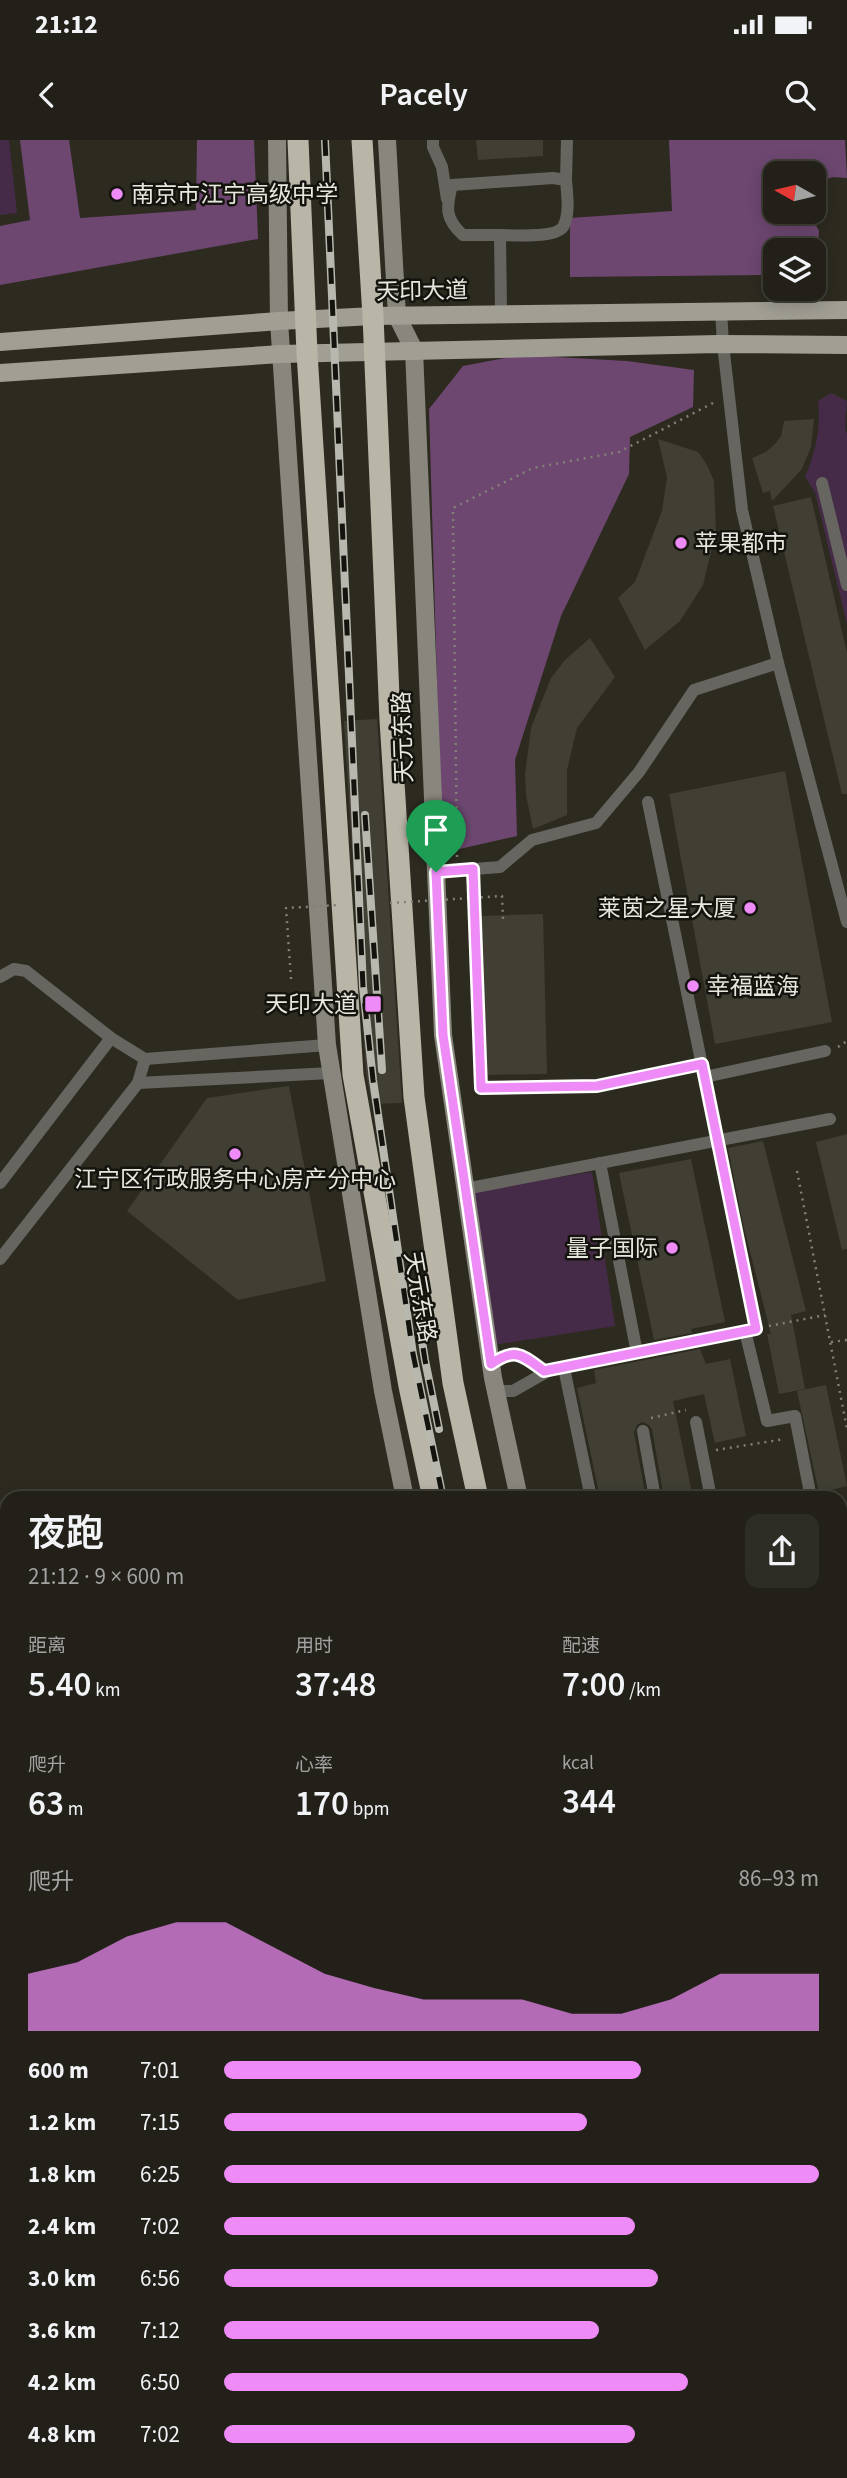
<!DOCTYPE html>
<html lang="zh">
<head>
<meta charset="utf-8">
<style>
	body { margin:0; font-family:"Source Sans 3","Noto Sans SC",sans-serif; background:#2e2d25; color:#f1f3f6; height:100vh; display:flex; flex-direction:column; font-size:26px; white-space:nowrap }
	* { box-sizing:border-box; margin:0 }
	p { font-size:23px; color:#a2a3a2 }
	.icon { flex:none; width:38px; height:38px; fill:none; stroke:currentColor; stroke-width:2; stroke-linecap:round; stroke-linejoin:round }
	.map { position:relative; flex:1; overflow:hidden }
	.side { position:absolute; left:0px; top:1351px; width:847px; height:987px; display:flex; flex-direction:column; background:#222018; border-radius:21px 21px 0 0; box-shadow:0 4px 18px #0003,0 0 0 2px #3f3e37 }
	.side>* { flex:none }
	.needle { width:46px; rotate:278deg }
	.buttons { position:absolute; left:763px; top:21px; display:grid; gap:14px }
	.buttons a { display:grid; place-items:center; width:63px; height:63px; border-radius:14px; background:#222018; box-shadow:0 4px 18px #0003,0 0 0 2px #3f3e37; font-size:35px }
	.pin { position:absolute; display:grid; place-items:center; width:60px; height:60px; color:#fff; margin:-72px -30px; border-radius:50% 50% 50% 0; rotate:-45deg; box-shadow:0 0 7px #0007 }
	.pin .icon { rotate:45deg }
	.round { display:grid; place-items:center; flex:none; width:74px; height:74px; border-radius:14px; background:#2e2d25 }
	.summary { display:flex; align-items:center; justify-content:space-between; height:119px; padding:0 28px }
	h1 { font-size:38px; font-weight:600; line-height:52px }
	.figures { display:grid; grid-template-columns:repeat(3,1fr); gap:10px; height:119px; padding:7px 28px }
	.figures div { display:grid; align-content:center }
	.figures b { font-size:35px; font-weight:600 }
	.figures small { font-size:19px; font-weight:400 }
	.figures p { font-size:19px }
	.chart { height:196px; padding:14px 28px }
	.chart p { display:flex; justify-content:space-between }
	.chart svg { width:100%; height:126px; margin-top:7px; fill:#ef8bf7; opacity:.7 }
	ul { padding:0 28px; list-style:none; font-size:23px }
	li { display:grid; grid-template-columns:112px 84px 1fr; align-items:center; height:52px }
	li i { height:18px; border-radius:9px; background:#ef8bf7 }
	.status { display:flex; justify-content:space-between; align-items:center; height:49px; padding:0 35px; background:#222018; direction:ltr }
	.status svg { height:19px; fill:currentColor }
	header { display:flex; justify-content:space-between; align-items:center; height:91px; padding:0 28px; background:#222018; font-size:32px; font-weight:600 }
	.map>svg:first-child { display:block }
</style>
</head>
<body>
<div class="status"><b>21:12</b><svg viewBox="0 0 49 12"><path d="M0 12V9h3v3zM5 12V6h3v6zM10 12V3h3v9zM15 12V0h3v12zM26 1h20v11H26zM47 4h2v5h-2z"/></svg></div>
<header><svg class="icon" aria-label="back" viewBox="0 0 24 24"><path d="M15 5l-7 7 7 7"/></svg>Pacely<svg class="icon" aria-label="search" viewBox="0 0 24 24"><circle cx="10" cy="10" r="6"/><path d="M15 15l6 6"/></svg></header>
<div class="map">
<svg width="847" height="2338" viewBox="0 0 847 2338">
	<rect width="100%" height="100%" fill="#2d2b20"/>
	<g fill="#462b49">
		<path d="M0 0H9L17 73 0 75Z"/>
		<path d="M831 253 847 261 845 288 847 294V484L815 352 805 337C816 311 821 289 818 261Z"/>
		<path d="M592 1032 615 1186 493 1205 470 1051Z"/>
		<path d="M4 2001 7 2026V2138L0 2139V2002Z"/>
		<path d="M847 2179V2335L832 2338H760L759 2331H840V2180Z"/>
	</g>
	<g fill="#6d4770">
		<path d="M20 0H69L80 78 196 70 197 0H254L258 99 0 145V86L30 80Z"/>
		<path d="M669 0H845L847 38 833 37 814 43V33H775V72H809L819 91 816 135H814V110H775V135L570 137V78L672 71Z"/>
		<path d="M520 215 627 221 694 230 693 267 630 297 629 334 561 476 515 620 517 696 442 713 429 269 463 226Z"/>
		<path d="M847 1873V1954L840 1950V1875Z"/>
	</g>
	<g fill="#413f34">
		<path d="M476 0H543V16L478 20Z"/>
		<path d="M814 279 811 307 802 329 772 361 770 351 763 353 752 318 766 312 775 304 781 296 784 281Z"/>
		<path d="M658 299 698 312 707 325 714 341 716 392 703 445 680 481 645 510 618 458 635 442 662 371 667 337Z"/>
		<path d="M811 357 847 513V654H842L773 366Z"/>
		<path d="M590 498 615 537 577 588 567 630V675L533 689 526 655 525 634 531 588 551 538 565 520Z"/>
		<path d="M377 579 402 963 372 964 366 933 344 581Z"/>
		<path d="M785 631 832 882 715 904 669 654Z"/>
		<path d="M543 774 547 934 484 935 480 776Z"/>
		<path d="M289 946 326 1141 238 1160 127 1071 207 958Z"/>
		<path d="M847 994V1109L842 1110 816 1002Z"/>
		<path d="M763 1001 806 1171 791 1175 805 1249 779 1254 767 1194H771L743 1084 728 1008Z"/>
		<path d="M691 1019 725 1182 691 1189 692 1193 654 1200 619 1033Z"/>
		<path d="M700 1209 706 1224 730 1219 746 1296 715 1303 704 1254 673 1261 693 1358H664L652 1289 649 1285 642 1282 637 1285 634 1293 646 1358H600L577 1248 596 1243 594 1230Z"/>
		<path d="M826 1245 847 1346 819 1353 797 1251Z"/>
	</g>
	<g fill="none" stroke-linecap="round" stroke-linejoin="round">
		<g stroke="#828077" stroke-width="2.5" stroke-dasharray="2 5" stroke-linecap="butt">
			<path d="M457 717 453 368 533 328 619 312 715 262"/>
			<path d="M473 744 481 948 597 946 688 927"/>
			<path d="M838 907 847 901"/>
			<path d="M797 1031 847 1289"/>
			<path d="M769 1186 825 1175"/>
			<path d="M831 1202 847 1200"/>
			<path d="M651 1278 686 1270"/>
			<path d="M716 1310 785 1299"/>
			<path d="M840 1413 847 1412"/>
		</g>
		<g stroke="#666560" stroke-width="12">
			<path d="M433 0V7L442 27 447 59"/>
			<path d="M566 40 567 0"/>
			<path d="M500 95H463C445 79 446 68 452 45L553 38 566 40C567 54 570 72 564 85 559 99 514 95 500 95L501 173"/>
			<path d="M721 170 723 204 742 370 778 523 847 782"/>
			<path d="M822 343 847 445"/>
			<path d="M436 732 500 727 532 700 596 683 639 632 694 550 778 523"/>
			<path d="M0 837 14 829 26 831 111 898 145 919 327 905"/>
			<path d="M705 937 825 911"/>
			<path d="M138 943 331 933"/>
			<path d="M600 1023 637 1213"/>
			<path d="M0 1043 111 898"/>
			<path d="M465 1049 830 979"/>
			<path d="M0 1119 138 943 145 919"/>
			<path d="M745 1191 767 1281 795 1276 811 1358"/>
			<path d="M491 1224C516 1208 522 1215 544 1231L756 1189 648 662"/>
			<path d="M564 1228 591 1358"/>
			<path d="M495 1251H513L550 1230"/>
			<path d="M696 1282 711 1358"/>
			<path d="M643 1291 655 1358"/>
			<path d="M0 1457 7 1462"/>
			<path d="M840 1478 847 1486"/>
			<path d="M840 1617 847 1618"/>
			<path d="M0 1854 7 1845"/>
			<path d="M840 1956 847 1960"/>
			<path d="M196 2331 197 2338"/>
		</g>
		<g stroke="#88867d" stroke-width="18">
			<path d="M277 0 279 181 327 905 383 1251 405 1358"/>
			<path d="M387 0 397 176 414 210 443 895 493 1238 519 1358"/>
			<path d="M840 2104 847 2102"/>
			<path d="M840 2130 847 2128"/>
			<path d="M0 2245 7 2244"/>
			<path d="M0 2265 7 2264"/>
			<path d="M602 2331 603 2338"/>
			<path d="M735 2331 736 2338"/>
		</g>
		<g stroke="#a19f94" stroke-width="18">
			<path d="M0 202 279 181 373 176 847 170"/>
			<path d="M0 233 281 214 718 204 847 205"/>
		</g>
		<g stroke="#b9b6a8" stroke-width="21">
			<path d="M298 0 307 213 353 935 409 1246 433 1358"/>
			<path d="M362 0 373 176 390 580 414 957 453 1243 478 1358"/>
			<path d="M637 2331 639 2338"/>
			<path d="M694 2331 696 2338"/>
		</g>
		<g stroke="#b9b8af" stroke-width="8">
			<g id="rail">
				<path d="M325 0 363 847 373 940 413 1214 443 1358"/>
				<path d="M365 675 382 930"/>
				<path d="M413 1145 425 1220 439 1289"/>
				<path d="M664 2331 666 2338"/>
			</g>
		</g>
		<use href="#rail" stroke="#14130e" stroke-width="5" stroke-dasharray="16" stroke-linecap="butt"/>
		<g stroke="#828077" stroke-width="2.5" stroke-dasharray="2 5" stroke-linecap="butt">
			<path d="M390 763 502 756 503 779"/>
			<path d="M291 839 286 768 339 765"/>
		</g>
	</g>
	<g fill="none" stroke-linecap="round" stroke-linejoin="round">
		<g stroke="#fff" stroke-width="14">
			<path id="route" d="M473 729 481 948 597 946 702 924 756 1189 544 1231C522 1215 516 1207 491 1224L443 895 436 732Z"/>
		</g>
		<use href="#route" stroke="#ef8bf7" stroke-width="9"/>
	</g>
	<g fill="#ef8bf7" stroke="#14130e" stroke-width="2.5">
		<circle cx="117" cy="54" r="7"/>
		<circle cx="681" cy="403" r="7"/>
		<circle cx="750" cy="768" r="7"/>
		<circle cx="693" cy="846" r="7"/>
		<rect x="364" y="855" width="18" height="18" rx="3.5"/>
		<circle cx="235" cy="1014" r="7"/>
		<circle cx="672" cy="1108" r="7"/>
	</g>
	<g text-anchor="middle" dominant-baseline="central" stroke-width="5" stroke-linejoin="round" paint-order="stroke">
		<g font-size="23" fill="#e8e7df" stroke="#14130e" text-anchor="start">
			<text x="131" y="54">南京市江宁高级中学</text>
			<text x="695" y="403">苹果都市</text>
			<text x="736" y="768" text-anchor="end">莱茵之星大厦</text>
			<text x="707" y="846">幸福蓝海</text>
			<text x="357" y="864" text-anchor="end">天印大道</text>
			<text x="235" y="1039" text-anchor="middle">江宁区行政服务中心房产分中心</text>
			<text x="658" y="1108" text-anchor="end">量子国际</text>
		</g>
		<g font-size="23" fill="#e8e7df" stroke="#14130e">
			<text transform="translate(422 151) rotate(-1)">天印大道</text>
			<text transform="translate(403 597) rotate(-92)">天元东路</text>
			<text transform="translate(420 1157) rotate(80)">天元东路</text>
		</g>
	</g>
</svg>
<div class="buttons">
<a><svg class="needle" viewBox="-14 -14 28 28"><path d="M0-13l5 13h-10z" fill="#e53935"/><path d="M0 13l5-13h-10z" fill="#a2a3a2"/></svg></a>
<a><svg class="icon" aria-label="layers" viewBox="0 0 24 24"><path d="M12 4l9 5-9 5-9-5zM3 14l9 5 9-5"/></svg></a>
</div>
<div class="pin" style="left:436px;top:732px;background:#1e9e55"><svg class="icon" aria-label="arrive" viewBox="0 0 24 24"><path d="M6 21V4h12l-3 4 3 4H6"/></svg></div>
<section class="side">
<div class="summary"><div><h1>夜跑</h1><p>21:12 · 9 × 600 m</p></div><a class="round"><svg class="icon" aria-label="share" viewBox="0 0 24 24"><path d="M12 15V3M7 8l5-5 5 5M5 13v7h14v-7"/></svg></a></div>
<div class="figures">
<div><p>距离</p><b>5.40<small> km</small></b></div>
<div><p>用时</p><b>37:48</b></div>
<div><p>配速</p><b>7:00<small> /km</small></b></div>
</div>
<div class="figures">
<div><p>爬升</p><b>63<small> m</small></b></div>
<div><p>心率</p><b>170<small> bpm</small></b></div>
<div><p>kcal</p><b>344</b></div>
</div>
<div class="chart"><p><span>爬升</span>86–93 m</p>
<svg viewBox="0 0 160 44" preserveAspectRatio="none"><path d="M0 44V24L10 20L20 11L30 6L40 6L50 15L60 24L70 29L80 33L90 33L100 33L110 38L120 38L130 33L140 24L150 24L160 24V44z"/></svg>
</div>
<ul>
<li><b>600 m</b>7:01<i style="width:70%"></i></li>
<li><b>1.2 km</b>7:15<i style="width:61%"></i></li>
<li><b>1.8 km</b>6:25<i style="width:100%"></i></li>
<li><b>2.4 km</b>7:02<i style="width:69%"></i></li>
<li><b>3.0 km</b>6:56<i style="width:73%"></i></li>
<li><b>3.6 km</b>7:12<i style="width:63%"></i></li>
<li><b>4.2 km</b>6:50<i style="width:78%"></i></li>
<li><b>4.8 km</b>7:02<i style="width:69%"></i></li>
</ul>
</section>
</div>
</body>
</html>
